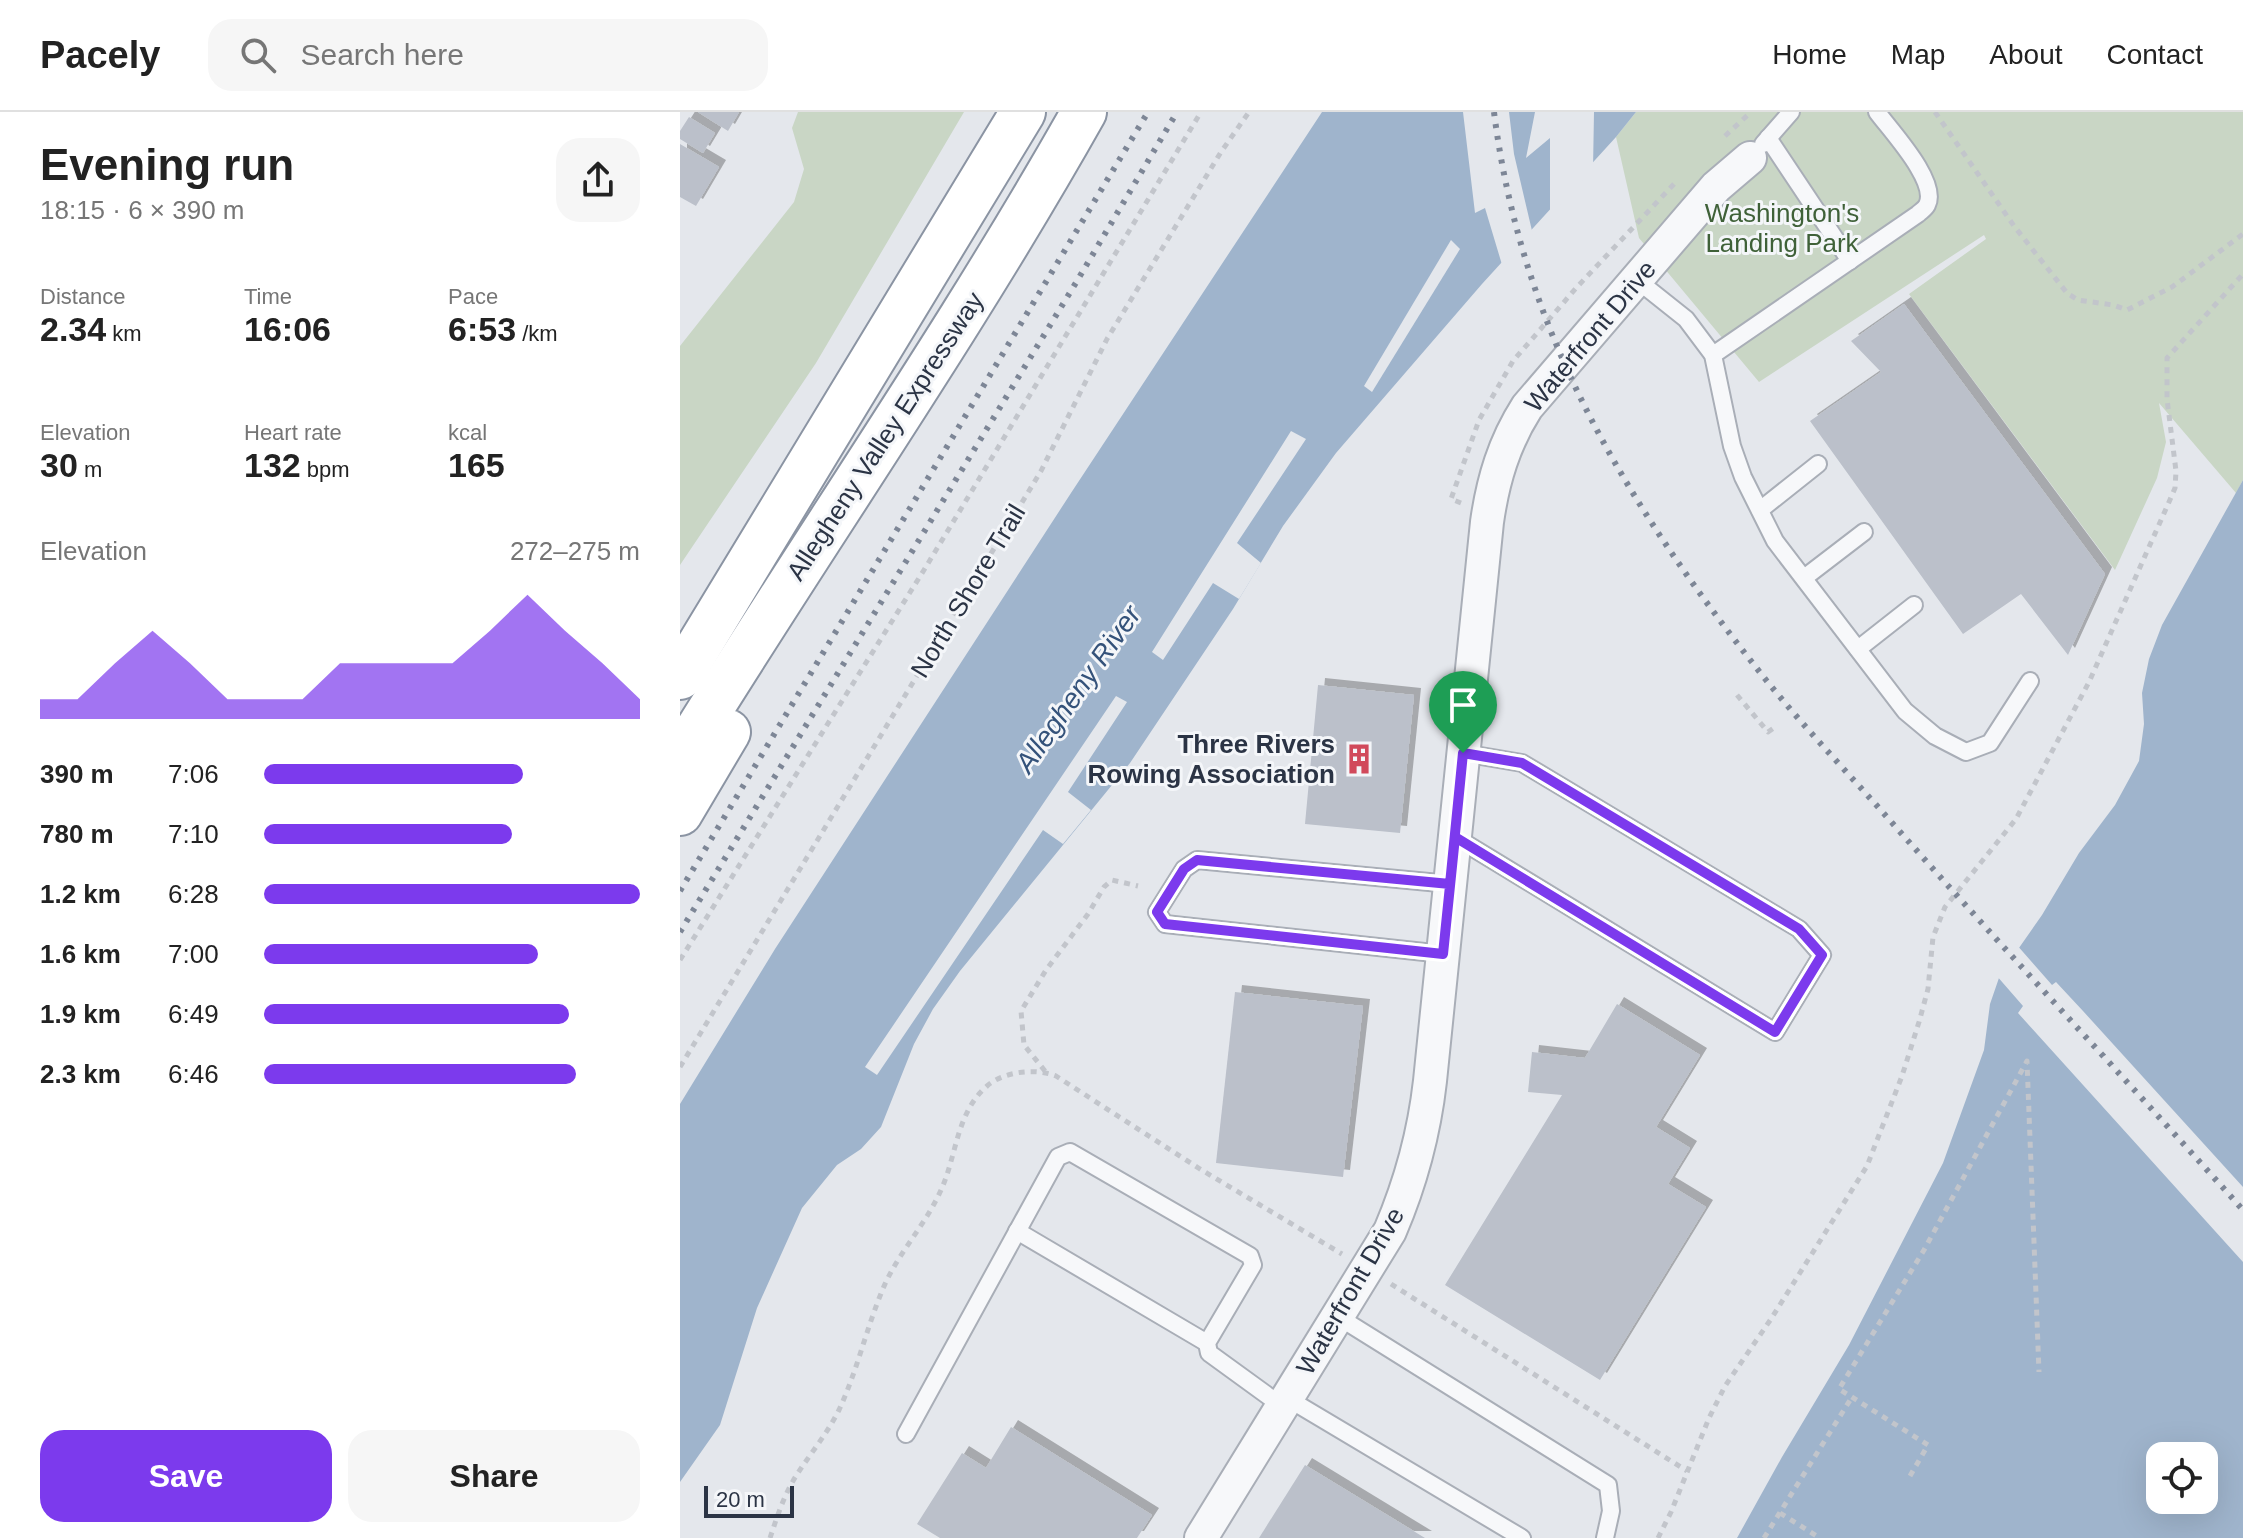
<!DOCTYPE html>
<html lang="en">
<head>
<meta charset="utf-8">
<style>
	body { margin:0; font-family:Helvetica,sans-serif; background:#f6f6f6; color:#222; height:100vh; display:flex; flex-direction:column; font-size:30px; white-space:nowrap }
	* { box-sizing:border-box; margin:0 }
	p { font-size:26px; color:#767676 }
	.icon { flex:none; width:44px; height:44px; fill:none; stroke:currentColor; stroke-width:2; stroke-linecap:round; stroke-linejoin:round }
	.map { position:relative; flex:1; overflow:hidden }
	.drawer { display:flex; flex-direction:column; background:#fff; width:680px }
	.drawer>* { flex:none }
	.controls { position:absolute; left:1466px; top:1330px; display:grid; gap:16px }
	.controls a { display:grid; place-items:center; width:72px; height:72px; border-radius:16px; background:#fff; box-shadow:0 8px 32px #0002; font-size:40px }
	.scale { position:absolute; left:24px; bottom:20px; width:90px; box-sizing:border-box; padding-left:8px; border:4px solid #2b3445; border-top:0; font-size:22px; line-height:28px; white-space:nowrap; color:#2b3445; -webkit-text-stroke:6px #f4f6f9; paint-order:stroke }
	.pin { position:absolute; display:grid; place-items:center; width:68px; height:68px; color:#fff; margin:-82px -34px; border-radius:50% 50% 50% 0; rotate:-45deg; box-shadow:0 0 8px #0007 }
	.pin .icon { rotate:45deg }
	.round { display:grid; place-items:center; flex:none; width:84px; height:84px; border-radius:24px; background:#f6f6f6 }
	.summary { display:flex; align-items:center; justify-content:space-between; height:136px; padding:0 40px }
	h1 { font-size:44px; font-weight:700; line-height:60px }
	.stats { display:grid; grid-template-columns:repeat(3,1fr); gap:12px; height:136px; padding:8px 40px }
	.stats div { display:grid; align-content:center }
	.stats b { font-size:34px; font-weight:700 }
	.stats small { font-size:22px; font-weight:400 }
	.stats p { font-size:22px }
	.chart { height:224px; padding:16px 40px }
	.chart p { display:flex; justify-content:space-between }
	.chart svg { width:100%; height:144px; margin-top:8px; fill:#7c3aed; opacity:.7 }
	.primary-button { display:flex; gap:16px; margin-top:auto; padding:16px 40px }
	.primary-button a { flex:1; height:92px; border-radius:24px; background:#7c3aed; color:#fff; font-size:32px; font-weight:700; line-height:92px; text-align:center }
	.primary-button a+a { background:#f6f6f6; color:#222 }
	ul { padding:0 40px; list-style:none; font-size:26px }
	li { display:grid; grid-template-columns:128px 96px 1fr; align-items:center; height:60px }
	li i { height:20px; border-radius:10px; background:#7c3aed }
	header { display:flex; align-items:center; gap:48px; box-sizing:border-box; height:112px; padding:0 40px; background:#fff; border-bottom:2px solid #e0e0e0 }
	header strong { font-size:38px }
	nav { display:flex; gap:44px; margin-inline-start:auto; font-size:28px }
	.search { width:560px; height:72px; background:#f6f6f6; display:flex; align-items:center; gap:20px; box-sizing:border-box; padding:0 28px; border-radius:24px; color:#767676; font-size:30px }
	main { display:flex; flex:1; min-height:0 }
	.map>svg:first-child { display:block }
</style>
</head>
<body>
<header>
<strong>Pacely</strong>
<div class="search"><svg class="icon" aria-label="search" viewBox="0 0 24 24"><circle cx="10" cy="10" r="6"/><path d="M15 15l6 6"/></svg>Search here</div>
<nav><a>Home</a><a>Map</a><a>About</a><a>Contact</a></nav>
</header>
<main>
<section class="drawer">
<div class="summary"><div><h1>Evening run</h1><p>18:15 · 6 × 390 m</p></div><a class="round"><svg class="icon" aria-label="share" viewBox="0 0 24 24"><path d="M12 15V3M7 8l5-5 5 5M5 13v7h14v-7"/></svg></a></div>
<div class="stats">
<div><p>Distance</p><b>2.34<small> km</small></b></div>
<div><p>Time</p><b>16:06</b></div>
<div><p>Pace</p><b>6:53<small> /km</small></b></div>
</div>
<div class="stats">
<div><p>Elevation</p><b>30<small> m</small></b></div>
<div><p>Heart rate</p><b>132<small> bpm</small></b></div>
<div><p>kcal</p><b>165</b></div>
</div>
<div class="chart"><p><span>Elevation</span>272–275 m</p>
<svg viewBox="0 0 160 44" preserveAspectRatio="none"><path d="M0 44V38L10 38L20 27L30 17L40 27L50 38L60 38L70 38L80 27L90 27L100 27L110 27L120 17L130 6L140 17L150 27L160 38V44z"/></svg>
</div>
<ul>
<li><b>390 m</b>7:06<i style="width:69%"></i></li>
<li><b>780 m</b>7:10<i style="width:66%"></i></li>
<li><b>1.2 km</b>6:28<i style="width:100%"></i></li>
<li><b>1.6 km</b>7:00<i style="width:73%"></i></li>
<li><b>1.9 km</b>6:49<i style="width:81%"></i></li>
<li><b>2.3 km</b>6:46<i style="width:83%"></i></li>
</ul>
<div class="primary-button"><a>Save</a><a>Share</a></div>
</section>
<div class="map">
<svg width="1563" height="1426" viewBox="0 0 1563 1426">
	<defs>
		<filter id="shadow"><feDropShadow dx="7" dy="-7" stdDeviation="0" flood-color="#0004"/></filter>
	</defs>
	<rect width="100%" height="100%" fill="#e4e7ec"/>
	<g fill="#c9d6c5">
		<path d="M118 0H284L136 251 0 453V234L114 90 124 57 112 16Z"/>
		<path d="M956 0H1563V368L1556 381 1479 291 1486 330 1477 366 1435 458 1229 182 1306 127 1304 123 1079 270 959 126 936 25Z"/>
	</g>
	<g fill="#9fb4cc" fill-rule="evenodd">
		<path d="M642 0H956L936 25 802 172 656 341 603 414 553 497 450 651 280 859 253 897 234 932 201 1015 181 1037 157 1053 122 1096 77 1196 40 1313 0 1370V992L95 837 391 381Z"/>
		<path d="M1563 368V1426H1057L1102 1345 1169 1233 1263 1051 1304 938 1310 892 1320 863 1362 803 1399 741 1435 693 1459 649 1464 612 1462 581 1469 547 1482 513ZM1480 1344H1524V1388H1480Z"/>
	</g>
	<g fill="#e4e7ec">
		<path d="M783 0H829L834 42 853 123 823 156 805 96 795 101Z"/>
		<path d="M855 0H914L913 57 870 104V26L846 46Z"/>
		<path d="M771 128 780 137 692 280 684 274Z"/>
		<path d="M611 319 626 327 557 431 581 451 559 487 533 471 483 548 472 540Z"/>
		<path d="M436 584 447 590 388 680 411 698 383 732 363 718 197 963 185 955Z"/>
		<path d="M1336 832 1372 873 1376 870 1403 899 1563 1075V1150L1338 901 1343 894 1316 863Z"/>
	</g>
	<g fill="#bbc0ca" filter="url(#shadow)">
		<path d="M18 0H59L48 19Z"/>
		<path d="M9 5 35 21 23 41 0 27V19Z"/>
		<path d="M0 32 39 55 16 94 0 85Z"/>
		<path d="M1224 192 1425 462 1388 543 1341 482 1283 522 1130 309 1201 260 1171 229Z"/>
		<path d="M638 573 734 583 720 721 625 712Z"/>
		<path d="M555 880 683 894 663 1065 536 1051Z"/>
		<path d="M937 892 1020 943 976 1015 1010 1036 988 1072 1026 1095 920 1268 765 1173 882 983 848 980 852 940 905 946Z"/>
		<path d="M331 1315 472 1403 457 1426H260L237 1412 282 1341 306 1356Z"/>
		<path d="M625 1353 745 1426H579Z"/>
	</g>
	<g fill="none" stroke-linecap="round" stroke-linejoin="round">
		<g stroke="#a9aeb7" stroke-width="20">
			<g id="service">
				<path d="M1088 26 1170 149"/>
				<path d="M1083 32 1111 0"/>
				<path d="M957 168 1006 207 1033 243 1052 334 1063 365 1095 429 1225 599 1255 624 1286 640 1310 631 1350 569"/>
				<path d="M1033 243 1238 102C1241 99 1245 97 1247 93 1259 70 1211 19 1197 0"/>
				<path d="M1080 398 1138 352"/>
				<path d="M1124 466 1184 420"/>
				<path d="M1178 537 1234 493"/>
				<path d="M775 725 1095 920 1142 843 1119 817 842 651 783 641"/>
				<path d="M763 842 485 812 477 800 504 757 517 748 770 772"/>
				<path d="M337 1119 527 1231"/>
				<path d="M657 1204 928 1373 931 1399 925 1426"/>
				<path d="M607 1286 842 1426"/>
				<path d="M226 1322 378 1045 390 1040 570 1144 573 1153 527 1231 529 1241 602 1294"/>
			</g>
		</g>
		<g stroke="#a9aeb7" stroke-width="36">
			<path id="minor" d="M521 1426 710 1119C731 1070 744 1022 750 969L807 410C813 368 824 331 847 295L1036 75 1070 46"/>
		</g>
		<g stroke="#8b94a3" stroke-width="48">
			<g id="motorway">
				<path d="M0 565 343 0"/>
				<path d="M0 646C133 430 279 222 404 0"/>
				<path d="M0 701 48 620"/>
			</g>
		</g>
		<g stroke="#c2c5cb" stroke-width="5" stroke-dasharray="6 6" stroke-linecap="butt">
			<path d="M1255 0 1334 114 1387 181 1398 188 1433 193 1447 198 1492 175 1563 122"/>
			<path d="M1045 24 1071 0"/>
			<path d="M781 391 771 387 799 308 833 249 897 175 994 72"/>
			<path d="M1057 583 1088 620 1095 615"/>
			<path d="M0 848 244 458 521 0"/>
			<path d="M0 955 361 359 427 227 541 40 569 0"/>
			<path d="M365 959 344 933 341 899 366 858 408 802 424 775 432 768 458 774"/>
			<path d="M711 1172 1007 1359"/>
			<path d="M1230 1364 1248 1333 1159 1277 1244 1138 1347 949 1359 1260"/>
			<path d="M1100 1401 1140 1426"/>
			<path d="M90 1426C97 1405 104 1383 116 1364 130 1342 147 1322 159 1298 178 1257 187 1213 205 1172 220 1139 246 1112 261 1078 277 1043 276 1001 307 974 324 959 356 956 376 964L520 1057 662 1142"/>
			<path d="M978 1426 991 1400 1029 1306 1045 1274 1091 1207 1187 1054 1222 964 1239 910 1248 877 1253 825 1265 795 1336 707 1409 570 1489 390 1495 376 1496 359 1487 287V246L1563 162"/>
			<path d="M1084 1426 1172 1285"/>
		</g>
		<use href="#service" stroke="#f7f8fa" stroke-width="16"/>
		<use href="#minor" stroke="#f7f8fa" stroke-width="32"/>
		<use href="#motorway" stroke="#fff" stroke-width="44"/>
		<g stroke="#7d8696" stroke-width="6" stroke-dasharray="4 8" stroke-linecap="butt">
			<path d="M814 0C842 223 949 396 1086 568 1124 615 1167 660 1207 705 1324 838 1445 966 1563 1098"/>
			<path d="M0 779 468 0"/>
			<path d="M0 820 397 169 497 0"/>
		</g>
	</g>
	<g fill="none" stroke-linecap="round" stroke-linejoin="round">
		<g stroke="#fff" stroke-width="16">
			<path id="route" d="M783 641 770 772 517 748 504 757 477 800 485 812 763 842 775 725 1095 920 1142 843 1119 817 842 651 783 641"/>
		</g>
		<use href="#route" stroke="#7c3aed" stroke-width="10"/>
	</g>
	<defs>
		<g id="building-bare" transform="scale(2.4)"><path d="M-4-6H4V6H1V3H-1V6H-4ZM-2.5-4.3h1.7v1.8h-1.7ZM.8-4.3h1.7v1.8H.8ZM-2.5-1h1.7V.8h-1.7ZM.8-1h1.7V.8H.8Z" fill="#d1495b" stroke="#f4f6f9" stroke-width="2.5" paint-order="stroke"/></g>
	</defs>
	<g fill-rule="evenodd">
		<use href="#building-bare" x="679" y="647"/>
	</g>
	<g text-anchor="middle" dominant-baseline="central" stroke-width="6" stroke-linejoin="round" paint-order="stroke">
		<g font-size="26" fill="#3f6138" stroke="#f4f6f9">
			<text x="1102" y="101">Washington's<tspan x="1102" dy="30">Landing Park</tspan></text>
		</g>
		<g font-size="26" fill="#2b3445" stroke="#f4f6f9">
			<text transform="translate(910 224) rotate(-50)">Waterfront Drive</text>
			<text transform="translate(205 324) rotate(-57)">Allegheny Valley Expressway</text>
			<text transform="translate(288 479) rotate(-59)">North Shore Trail</text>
			<text transform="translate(670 1179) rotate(-60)">Waterfront Drive</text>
		</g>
		<g font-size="26" font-weight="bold" fill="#2b3445" stroke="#f4f6f9" text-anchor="end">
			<text x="655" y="632">Three Rivers<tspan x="655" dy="30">Rowing Association</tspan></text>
		</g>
		<g font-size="28" font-style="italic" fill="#34527a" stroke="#f4f6f9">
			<text transform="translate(398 577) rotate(-55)">Allegheny River</text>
		</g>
	</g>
</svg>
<div class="controls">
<a><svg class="icon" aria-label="locate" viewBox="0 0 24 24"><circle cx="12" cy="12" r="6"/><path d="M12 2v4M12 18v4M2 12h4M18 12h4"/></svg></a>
</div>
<div class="scale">20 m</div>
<div class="pin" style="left:783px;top:641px;background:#1e9e55"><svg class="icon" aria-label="arrive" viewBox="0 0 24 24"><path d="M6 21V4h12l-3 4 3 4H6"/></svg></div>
</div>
</main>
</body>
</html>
